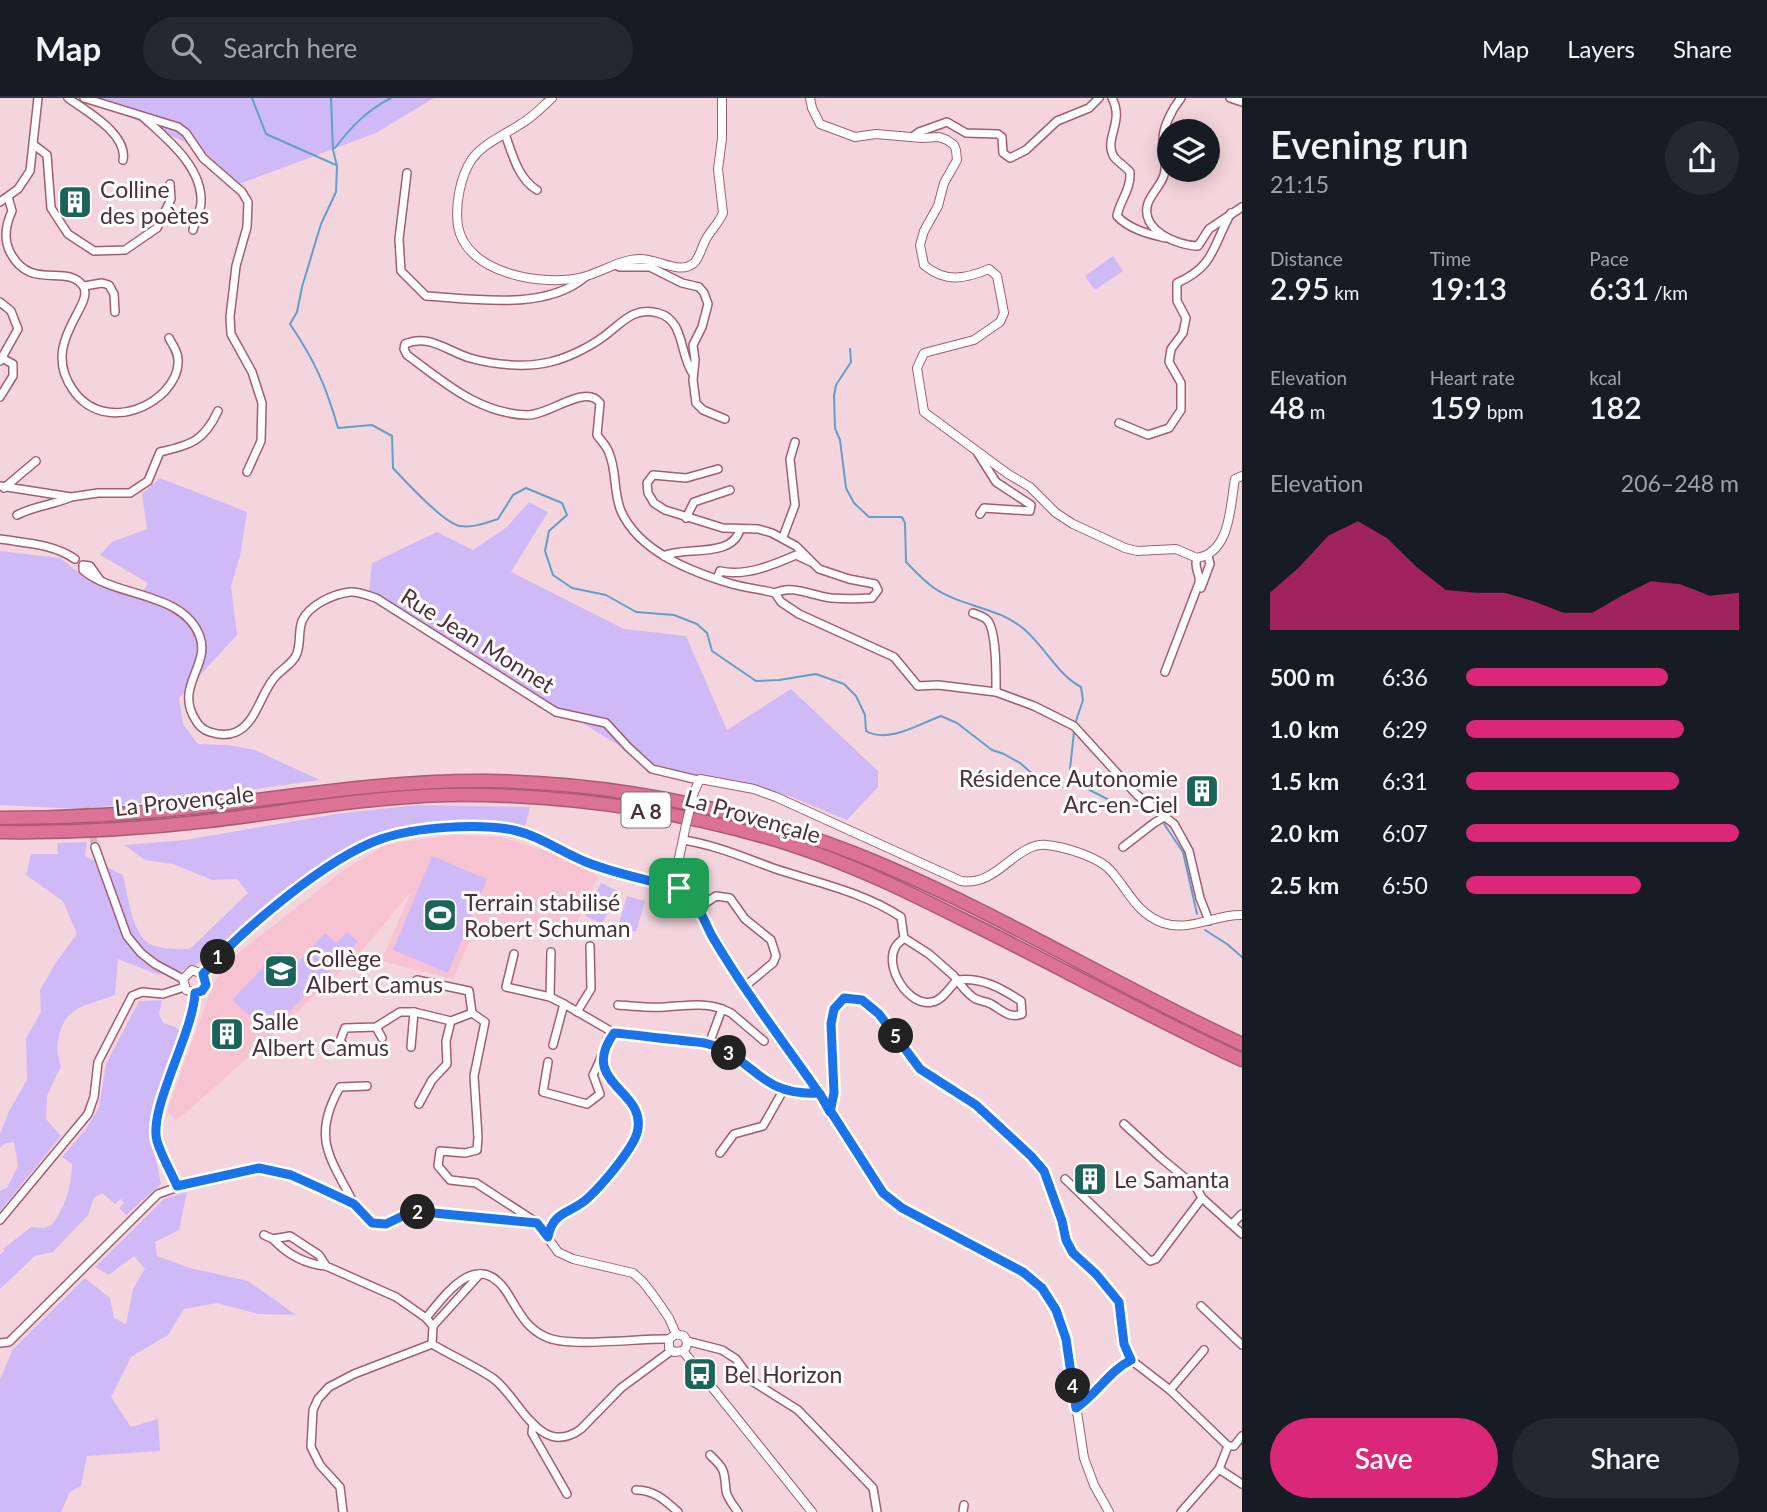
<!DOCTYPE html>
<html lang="en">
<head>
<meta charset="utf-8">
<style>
	body { margin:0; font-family:Lato,sans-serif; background:#242831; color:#f1f3f6; height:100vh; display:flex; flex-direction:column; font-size:26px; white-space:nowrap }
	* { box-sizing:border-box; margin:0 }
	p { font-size:23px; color:#9ea1a6 }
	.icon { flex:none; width:38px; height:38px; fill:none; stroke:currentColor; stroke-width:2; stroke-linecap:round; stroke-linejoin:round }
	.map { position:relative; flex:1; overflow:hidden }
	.panel { display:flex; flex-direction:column; background:#171b24; width:525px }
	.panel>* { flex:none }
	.buttons { position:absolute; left:1157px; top:21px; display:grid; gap:14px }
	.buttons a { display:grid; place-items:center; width:63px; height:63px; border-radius:50%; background:#171b24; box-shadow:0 4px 18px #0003; font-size:35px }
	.pin { position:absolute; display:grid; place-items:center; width:60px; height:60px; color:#fff; margin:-30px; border-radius:14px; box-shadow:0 4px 10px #0006 }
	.km { position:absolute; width:35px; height:35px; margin:-18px; border-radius:50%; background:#222; color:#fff; font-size:19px; line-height:35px; text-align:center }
	.round { display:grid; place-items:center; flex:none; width:74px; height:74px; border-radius:37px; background:#242831 }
	.headline { display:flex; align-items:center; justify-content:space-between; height:119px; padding:0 28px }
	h1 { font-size:38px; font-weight:600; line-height:52px }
	.stats { display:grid; grid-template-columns:repeat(3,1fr); gap:10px; height:119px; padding:7px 28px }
	.stats div { display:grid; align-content:center }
	.stats b { font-size:30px; font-weight:600 }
	.stats small { font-size:19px; font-weight:400 }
	.stats p { font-size:19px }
	.chart { height:196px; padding:14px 28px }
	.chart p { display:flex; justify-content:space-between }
	.chart svg { width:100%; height:126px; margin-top:7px; fill:#db2777; opacity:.7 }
	.cta { display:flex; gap:14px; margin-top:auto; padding:14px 28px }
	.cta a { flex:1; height:80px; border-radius:42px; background:#db2777; color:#fff; font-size:28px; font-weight:600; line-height:80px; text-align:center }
	.cta a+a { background:#242831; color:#f1f3f6 }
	ul { padding:0 28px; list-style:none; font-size:23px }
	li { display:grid; grid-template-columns:112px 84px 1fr; align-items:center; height:52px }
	li i { height:18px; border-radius:9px; background:#db2777 }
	header { display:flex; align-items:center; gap:42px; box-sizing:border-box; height:98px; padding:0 35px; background:#171b24; border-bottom:2px solid #363941 }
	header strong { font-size:33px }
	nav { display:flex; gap:38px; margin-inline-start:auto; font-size:24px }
	.search { width:490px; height:63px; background:#242831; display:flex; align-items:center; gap:18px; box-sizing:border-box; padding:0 24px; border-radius:38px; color:#9ea1a6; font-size:26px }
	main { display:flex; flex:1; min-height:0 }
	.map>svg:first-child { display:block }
</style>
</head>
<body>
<header>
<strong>Map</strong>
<div class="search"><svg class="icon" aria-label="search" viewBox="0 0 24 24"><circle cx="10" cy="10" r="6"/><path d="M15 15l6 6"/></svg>Search here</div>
<nav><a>Map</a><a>Layers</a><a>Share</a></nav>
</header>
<main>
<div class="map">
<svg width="1242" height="1414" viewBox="0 0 1242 1414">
	<rect width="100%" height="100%" fill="#f5d5dd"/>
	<path fill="#f7c3d1" d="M455 737 501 739 552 755 598 778 576 827 475 830 453 881 381 863 411 794 360 855 251 957 176 1023 167 1013 213 886 227 864 344 772 387 746Z"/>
	<g fill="#cfbaf7">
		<path d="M87 0H434L376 35 231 89 185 44Z"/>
		<path d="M1113 158 1123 173 1095 192 1085 178Z"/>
		<path d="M160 380 247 414 240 458 231 488 237 537 179 600 183 626 198 646 228 647 255 652 320 682 199 699 81 711 0 707V453L60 460 82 477 139 501 148 485 100 457 112 444 147 431 142 396Z"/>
		<path d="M529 404 548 414 511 474 624 531 686 538 727 632 791 591 878 673V689L847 722 789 698 652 668 369 493 372 465 437 434 473 452 507 429Z"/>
		<path d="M416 707 530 709 524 733 481 726 419 727 364 742 319 769 275 800 201 864 181 873 159 877 118 861 115 897C93 906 69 907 61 931 56 946 56 953 61 968L47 998 46 1021 61 1038 0 1113V1093L7 1090 18 1068 14 1044 7 1045 0 1049V1036L9 1013 27 982 26 940 41 914 40 892 55 866 77 836 63 803 26 777 31 756H58L57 745 87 744 85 758 123 777C127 794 132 833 147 844 158 852 177 851 190 851L248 795 237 781 212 782 173 766 145 762 124 747 185 742 336 716Z"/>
		<path d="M432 758 487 781 448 875 393 852Z"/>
		<path d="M601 785 618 793 602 826 585 818Z"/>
		<path d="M627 798 645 803 636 834 618 829Z"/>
		<path d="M347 834 358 844 269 934 232 902 278 853 295 868 325 835 336 845Z"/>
		<path d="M162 902 159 916 163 925 176 929 183 938 154 1014 150 1035 161 1086 126 1117 119 1110 124 1105 121 1101 115 1106 102 1095 94 1100 88 1117 53 1154 35 1158 0 1191V1157L4 1153 3 1151 31 1129 44 1130 52 1127C65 1108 72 1089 72 1066L62 1059 86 1031 99 1009 106 966 139 903Z"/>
		<path d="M187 1094 179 1132 155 1144 157 1158 190 1170 248 1183 296 1217 258 1216 217 1205 184 1211 168 1237 131 1259 111 1299 131 1329 158 1321 160 1353 87 1358 81 1388 70 1394 61 1414H0V1281L13 1251 85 1180 110 1200 114 1220 126 1226 133 1191 145 1171 134 1158 109 1177 95 1169 164 1101Z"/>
	</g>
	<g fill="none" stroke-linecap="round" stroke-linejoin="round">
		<g stroke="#629fca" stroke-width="2">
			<path d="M252 0 266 36 336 67"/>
			<path d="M331 0 333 52 337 68 336 94 321 126 302 189 297 214 290 226C315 263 326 288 338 330L372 327 392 338 393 370C405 383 445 426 460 428 473 430 486 425 498 421L513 397 526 390 562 405 567 417 549 433 545 453 553 477 572 490 606 497 636 514 674 517 697 526 707 535 712 553 756 583 779 582 816 576 844 586 856 598 865 617 866 633C888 646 919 626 941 618L957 625 992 652 1004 656 1020 665 1043 685 1062 689 1078 686 1113 704 1156 716"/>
			<path d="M335 50C351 29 367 12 391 0"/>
			<path d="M850 251 851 264 836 287 834 298 835 330 840 342 846 390 854 405 869 419H902L905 425 906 464C915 473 924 483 934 490 962 509 998 509 1024 531 1045 549 1057 576 1081 589L1083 602 1076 623"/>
			<path d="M1073 685 1070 671 1074 634"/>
			<path d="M1164 726 1183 754 1197 816"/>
			<path d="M1205 832 1227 846 1242 859"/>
		</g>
		<path stroke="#d4b4bc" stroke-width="7" stroke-dasharray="7 3.5" stroke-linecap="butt" d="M86 708 95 749"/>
		<g stroke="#a25d73" stroke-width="10">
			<g id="minor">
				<path d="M68 0C86 13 128 36 123 62"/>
				<path d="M84 0 178 29 186 35 203 60 242 94 248 104 247 129 236 168 230 219 231 236 252 274 262 305 261 343 247 374"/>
				<path d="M1112 0C1125 24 1103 41 1114 59 1118 64 1126 69 1130 74 1131 92 1120 102 1117 118 1129 131 1148 136 1165 140"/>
				<path d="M1181 0C1172 11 1162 30 1163 45 1164 54 1167 68 1164 77 1161 87 1152 95 1148 105 1139 132 1178 148 1198 148L1209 131 1242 109"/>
				<path d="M1230 0 1242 4"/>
				<path d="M143 19C167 41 203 69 201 105 200 114 195 124 193 132"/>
				<path d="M505 36C512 55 518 81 537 92"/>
				<path d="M912 39 919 34 947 24 966 35 998 36 1002 39 1003 55 1010 60 1026 52 1057 23 1089 10 1099 0"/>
				<path d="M34 47 47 57 51 110 68 136 94 153 125 152 157 130 171 101 170 86"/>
				<path d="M407 75 399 141 401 173 426 198C473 201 546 213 585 179"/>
				<path d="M8 99 12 113C6 126 3 140 10 154 30 194 67 165 83 188 96 207 39 244 73 292 96 325 139 319 165 293 172 285 178 276 178 265 179 255 173 248 169 240"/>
				<path d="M0 104 18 91 30 73 38 0"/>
				<path d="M615 167 620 169H650L682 185 699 189 704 195 708 206 702 229 693 247 695 262 693 282 696 305 703 312 725 321"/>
				<path d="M84 188 102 185 109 187 114 196 115 214"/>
				<path d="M0 204 11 213 18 231 0 263"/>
				<path d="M693 276C679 256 685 222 658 215 633 208 621 226 603 239 588 250 567 260 550 264 526 270 494 267 470 260 449 254 428 235 405 246L404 251 407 257C444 284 478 315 526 317 549 318 585 285 600 305L597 337C601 343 607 348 609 355 617 373 613 394 621 413 639 454 692 474 732 486 746 490 760 491 775 495"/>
				<path d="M0 299 13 278V266L2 260"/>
				<path d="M1119 325 1148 337 1169 330 1181 312V285L1169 264 1171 251 1183 235 1186 220 1177 203V185C1215 168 1212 149 1231 115"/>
				<path d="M977 354 996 384 1031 407 1030 413 984 410 980 416"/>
				<path d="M718 371 686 380 653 377 647 385 648 395 654 405 665 412 723 430 758 431 772 435 796 448 819 471 849 481 875 486 878 492 872 500C858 501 844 501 831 500 812 498 792 486 775 495"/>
				<path d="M0 388 71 399 98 395H130L148 383 160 354C191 347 204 343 218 313"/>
				<path d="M4 390 36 363"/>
				<path d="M17 417C34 408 52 407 69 400"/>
				<path d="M686 420 694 404 730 392"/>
				<path d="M783 439 795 407 790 361 795 344"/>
				<path d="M0 441C26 445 53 446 75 461"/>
				<path d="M664 458C683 448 733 461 740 431"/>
				<path d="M717 481 720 473C745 479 773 467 796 457L811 464"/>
				<path d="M100 482 90 468 83 467V472C115 500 184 493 200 539 210 567 175 589 195 621 198 627 203 632 210 634 219 637 227 638 236 634 257 625 261 593 276 578 283 570 294 565 297 555 301 544 298 534 302 523 309 507 333 496 350 494 358 493 369 498 376 500L556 614 606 625 628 649 652 671 698 682"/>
				<path d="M1201 490 1210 466 1208 458"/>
				<path d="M775 495 781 504 799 516 894 559 918 588 938 587 996 594 1034 608 1074 628 1137 697 1174 726 1189 753 1200 800 1209 823"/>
				<path d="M973 515C978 517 984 518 988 523 997 536 996 578 996 594"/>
				<path d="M1165 574 1199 485C1201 476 1193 470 1197 460"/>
				<path d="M683 742C716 747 745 760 776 771 818 785 863 794 901 819L904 840C901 843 898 845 896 848 883 868 908 909 932 904 942 903 950 889 957 882 982 879 1001 890 1021 903L1022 916C1009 921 1002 912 991 906 985 903 979 903 974 900 967 895 959 885 954 878L929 856 904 840"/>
				<path d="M95 749 127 838 141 855 155 866 183 881"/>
				<path d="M1123 749 1154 725 1166 718"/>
				<path d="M698 810 716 798 730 800 745 821 771 842 776 858 773 865 744 889"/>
				<path d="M514 856 506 889 550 899 564 906"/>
				<path d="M417 882 469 893 472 915"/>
				<path d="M550 899 551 854"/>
				<path d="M618 907C634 908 650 910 665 909 684 908 703 904 722 911"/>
				<path d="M577 914 591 891 590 848"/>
				<path d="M376 929 382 940"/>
				<path d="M709 946 722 911 731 915 764 943"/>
				<path d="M553 947 564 906 614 935"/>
				<path d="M411 949 414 914"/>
				<path d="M347 951 340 943 345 930 376 929 400 914H414L451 923"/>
				<path d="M548 964 543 994 587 1006 600 996 593 977C601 962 604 948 614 935L709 946 727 953 760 980 784 991 803 996 819 995"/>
				<path d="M419 1006 432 982 447 966 446 943 451 923 472 915 485 924 474 978 478 1039 477 1052 465 1055 440 1053 438 1068 450 1082 476 1085 536 1124"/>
				<path d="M830 1013 834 995 831 926 834 910 844 900 862 902 879 917 920 971 976 1007 1031 1058 1044 1073 1049 1084 1066 1142 1073 1155 1096 1176 1119 1204 1124 1246 1131 1262 1170 1292 1228 1348 1219 1371 1181 1414"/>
				<path d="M1124 1026 1161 1060 1196 1089 1202 1100 1242 1136"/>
				<path d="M720 1055 734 1036 763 1028 784 991"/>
				<path d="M1065 1081 1150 1163 1156 1161 1202 1100"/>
				<path d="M354 1106C330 1059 311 1040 340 989L367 988"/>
				<path d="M0 1122 88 1016 94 999 98 964 132 898 142 894 163 896 184 889"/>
				<path d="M1232 1126 1242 1116"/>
				<path d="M264 1137 273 1141 290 1138 319 1157 326 1168 396 1199 426 1220C448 1193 479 1150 508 1196 519 1214 526 1230 546 1239 569 1250 639 1240 669 1241"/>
				<path d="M548 1139C553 1113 570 1117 587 1100 602 1087 642 1041 638 1020 635 1004 619 994 610 982 606 976 604 968 601 962"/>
				<path d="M273 1141C287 1156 305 1166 326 1168"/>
				<path d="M1201 1208 1242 1247"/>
				<path d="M426 1220 433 1228 432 1246C452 1258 475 1268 494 1281 520 1301 540 1361 581 1331L621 1290 671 1253"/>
				<path d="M433 1228 480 1176"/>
				<path d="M687 1243 722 1252 736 1261 752 1283 798 1312 873 1390 877 1414"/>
				<path d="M0 1245 9 1244 158 1096 178 1089"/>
				<path d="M1170 1292 1204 1252"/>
				<path d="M1076 1310C1097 1296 1108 1273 1131 1262"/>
				<path d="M533 1326 532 1335 567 1396"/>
				<path d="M1228 1348H1234L1242 1338"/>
				<path d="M710 1357C726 1372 724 1373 726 1393 727 1400 734 1408 738 1414"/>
				<path d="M1219 1371 1242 1386"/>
				<path d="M636 1392C654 1392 665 1402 678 1414"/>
				<path d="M343 1414 340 1389 320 1367 311 1349 313 1312 318 1301 329 1289 354 1276 432 1246"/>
				<path d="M963 1414 964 1407"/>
			</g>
		</g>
		<g stroke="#a25d73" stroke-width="10">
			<g id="tertiary">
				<path d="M552 0C541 10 532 20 519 27 503 38 484 45 472 61 460 79 455 107 458 128 466 176 544 189 583 179 602 174 619 162 638 161 656 159 679 178 694 165 700 159 702 148 706 141 711 132 719 125 723 115L718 71 722 41V0"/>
				<path d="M810 0 812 10 820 26 855 39 876 36 922 40 939 39 947 42 954 47 956 52 957 62 944 85 938 108 924 133 920 147 924 167C945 185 965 181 989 171L997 178 1004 215 1000 224 974 242 924 255 917 270 924 314 1008 376 1030 389 1056 415 1073 426 1125 450 1137 453 1176 451 1197 460C1231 454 1230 408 1235 381L1242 378"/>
				<path d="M694 694 700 681 754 691 776 699 961 783C998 789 1015 744 1047 747 1065 749 1099 759 1111 773 1128 792 1136 815 1163 825 1191 834 1215 816 1242 817"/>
				<path d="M679 790V760L686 727"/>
				<path d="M203 876C240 833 326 760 380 741 414 729 478 725 512 732 542 738 567 758 596 768 624 777 655 780 683 792L693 802 744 889 773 933 820 996 883 1095 902 1110 1023 1174 1042 1190 1056 1212 1066 1241 1084 1360 1094 1387 1109 1414"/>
				<path d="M195 895C194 937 148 1010 157 1043 162 1059 171 1074 178 1089L259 1070 291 1077 354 1106 372 1125 386 1126 413 1113 537 1125 558 1154 573 1161 633 1175 643 1184 656 1201 669 1220 676 1236"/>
				<path d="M195 895 186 892 183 881 192 872 203 876"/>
				<path d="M195 895 202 893 206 887 203 876"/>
				<path d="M676 1236 669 1241V1250L674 1254 683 1253"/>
				<path d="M676 1236 684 1238C688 1243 688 1249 683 1253"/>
				<path d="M683 1253 812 1414"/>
			</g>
		</g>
		<g stroke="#aa5b74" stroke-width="15">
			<g id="motorway">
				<path d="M0 720C70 720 139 716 208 708 301 697 394 682 487 683 613 685 739 710 856 756 989 809 1112 886 1242 946"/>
				<path d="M0 734C70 735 139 731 208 723 301 712 393 694 487 697 592 700 695 716 795 748 853 767 908 794 962 821 1056 867 1147 918 1242 962"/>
			</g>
		</g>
		<use href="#minor" stroke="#fff" stroke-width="7"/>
		<use href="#tertiary" stroke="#fff" stroke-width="8"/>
		<use href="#motorway" stroke="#dc7295" stroke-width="12"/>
		<g stroke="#a25d73" stroke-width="10" stroke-linecap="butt">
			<path id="tertiary-bridge" d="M686 727 694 694"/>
		</g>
		<use href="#tertiary-bridge" stroke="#fff" stroke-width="8"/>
	</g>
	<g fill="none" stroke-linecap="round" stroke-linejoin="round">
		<g stroke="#fff" stroke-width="14">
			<path id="route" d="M679 790C648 782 616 776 586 764 561 754 540 738 513 732 478 725 415 729 381 741 326 760 241 833 203 876L206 887 202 893 195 895C193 936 148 1011 157 1043 162 1059 171 1074 177 1088L259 1070 291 1077 320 1090 354 1106 372 1125 386 1126 413 1113 537 1125 548 1139C553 1112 571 1116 588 1100 602 1087 632 1052 637 1035 649 991 577 987 614 935 636 937 657 940 679 942 690 944 702 943 712 947 756 963 760 998 819 995L883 1095 902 1110 1023 1174 1042 1190 1056 1212 1066 1241 1076 1310C1097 1296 1109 1273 1131 1262L1124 1246 1119 1204 1096 1176 1073 1155 1066 1142 1062 1123 1044 1073 1031 1058 976 1007 920 971 879 916 862 902 844 900 834 911 831 926 834 995 830 1014 820 996 819 995C783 943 744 893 712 838 703 821 697 800 679 790"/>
		</g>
		<use href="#route" stroke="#1a73e8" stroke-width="9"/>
	</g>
	<defs>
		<g id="building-square" transform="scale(1.75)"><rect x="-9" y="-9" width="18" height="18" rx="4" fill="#1b6459" stroke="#fff"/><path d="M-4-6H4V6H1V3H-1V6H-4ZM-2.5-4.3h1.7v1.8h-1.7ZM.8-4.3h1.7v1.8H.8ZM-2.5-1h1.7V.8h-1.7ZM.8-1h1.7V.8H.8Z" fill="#fff"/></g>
		<g id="stadium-square" transform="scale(1.75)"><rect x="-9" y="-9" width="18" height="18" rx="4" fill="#1b6459" stroke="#fff"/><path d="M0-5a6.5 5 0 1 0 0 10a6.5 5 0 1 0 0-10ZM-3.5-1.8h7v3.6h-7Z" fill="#fff"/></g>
		<g id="school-square" transform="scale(1.75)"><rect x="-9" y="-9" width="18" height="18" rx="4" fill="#1b6459" stroke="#fff"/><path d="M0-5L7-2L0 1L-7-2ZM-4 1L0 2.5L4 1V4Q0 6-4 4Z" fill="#fff"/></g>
		<g id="bus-square" transform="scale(1.75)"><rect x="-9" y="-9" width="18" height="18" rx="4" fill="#1b6459" stroke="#fff"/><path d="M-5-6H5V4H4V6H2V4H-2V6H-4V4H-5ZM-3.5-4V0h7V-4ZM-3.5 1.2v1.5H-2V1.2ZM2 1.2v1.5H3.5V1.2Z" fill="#fff"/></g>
	</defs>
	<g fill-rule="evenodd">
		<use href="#building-square" x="75" y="104"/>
		<use href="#building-square" x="1202" y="693"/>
		<use href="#stadium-square" x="440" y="817"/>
		<use href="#school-square" x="281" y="873"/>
		<use href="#building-square" x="227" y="936"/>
		<use href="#building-square" x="1090" y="1081"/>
		<use href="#bus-square" x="700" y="1276"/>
	</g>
	<g text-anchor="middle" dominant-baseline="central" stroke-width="6" stroke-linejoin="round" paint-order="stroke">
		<rect fill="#fff" stroke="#836d74" stroke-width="2" x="621.5" y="694.5" width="49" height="35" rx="5"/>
		<g font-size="21" font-weight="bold" fill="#4e2f38">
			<text x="646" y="712">A 8</text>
		</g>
		<g font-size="23" fill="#4e2f38" stroke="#fff" text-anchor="start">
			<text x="100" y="91">Colline<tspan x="100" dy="26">des poètes</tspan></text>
			<text x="1178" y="680" text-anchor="end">Résidence Autonomie<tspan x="1178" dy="26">Arc-en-Ciel</tspan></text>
			<text x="464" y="804">Terrain stabilisé<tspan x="464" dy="26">Robert Schuman</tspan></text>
			<text x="306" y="860">Collège<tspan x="306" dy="26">Albert Camus</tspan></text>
			<text x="252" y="923">Salle<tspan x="252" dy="26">Albert Camus</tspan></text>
			<text x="1114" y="1081">Le Samanta</text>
			<text x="724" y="1276">Bel Horizon</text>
		</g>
		<g font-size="23" fill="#4e2f38" stroke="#fff">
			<text transform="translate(478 542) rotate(32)">Rue Jean Monnet</text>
			<text transform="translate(184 702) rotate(-6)">La Provençale</text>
			<text transform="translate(753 718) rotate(16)">La Provençale</text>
		</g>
	</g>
</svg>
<div class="buttons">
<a><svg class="icon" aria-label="layers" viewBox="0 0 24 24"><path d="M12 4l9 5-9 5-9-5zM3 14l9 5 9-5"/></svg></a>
</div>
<div class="pin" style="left:679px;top:790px;background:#1e9e55"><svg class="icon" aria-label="arrive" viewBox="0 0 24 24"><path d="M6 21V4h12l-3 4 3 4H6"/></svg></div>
<b class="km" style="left:218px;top:859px">1</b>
<b class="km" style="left:418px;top:1114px">2</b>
<b class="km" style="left:729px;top:955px">3</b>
<b class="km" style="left:1073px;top:1288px">4</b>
<b class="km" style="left:896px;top:938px">5</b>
</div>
<section class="panel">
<div class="headline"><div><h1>Evening run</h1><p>21:15</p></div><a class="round"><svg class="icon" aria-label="share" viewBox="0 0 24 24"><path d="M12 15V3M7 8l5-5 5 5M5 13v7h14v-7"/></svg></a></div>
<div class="stats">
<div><p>Distance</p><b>2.95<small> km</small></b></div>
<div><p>Time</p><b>19:13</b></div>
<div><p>Pace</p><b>6:31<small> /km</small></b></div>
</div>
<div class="stats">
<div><p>Elevation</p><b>48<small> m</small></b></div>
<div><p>Heart rate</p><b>159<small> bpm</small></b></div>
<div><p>kcal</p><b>182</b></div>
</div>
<div class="chart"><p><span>Elevation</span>206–248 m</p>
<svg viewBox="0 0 160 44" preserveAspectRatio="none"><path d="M0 44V31L10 22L20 11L30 6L40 12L50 22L60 30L70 31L80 31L90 34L100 38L110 38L120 32L130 27L140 28L150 32L160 31V44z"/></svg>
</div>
<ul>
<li><b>500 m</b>6:36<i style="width:74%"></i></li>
<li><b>1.0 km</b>6:29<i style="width:80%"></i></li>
<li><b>1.5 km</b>6:31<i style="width:78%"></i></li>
<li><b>2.0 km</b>6:07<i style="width:100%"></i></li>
<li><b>2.5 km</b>6:50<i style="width:64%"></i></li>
</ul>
<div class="cta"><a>Save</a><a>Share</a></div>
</section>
</main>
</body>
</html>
